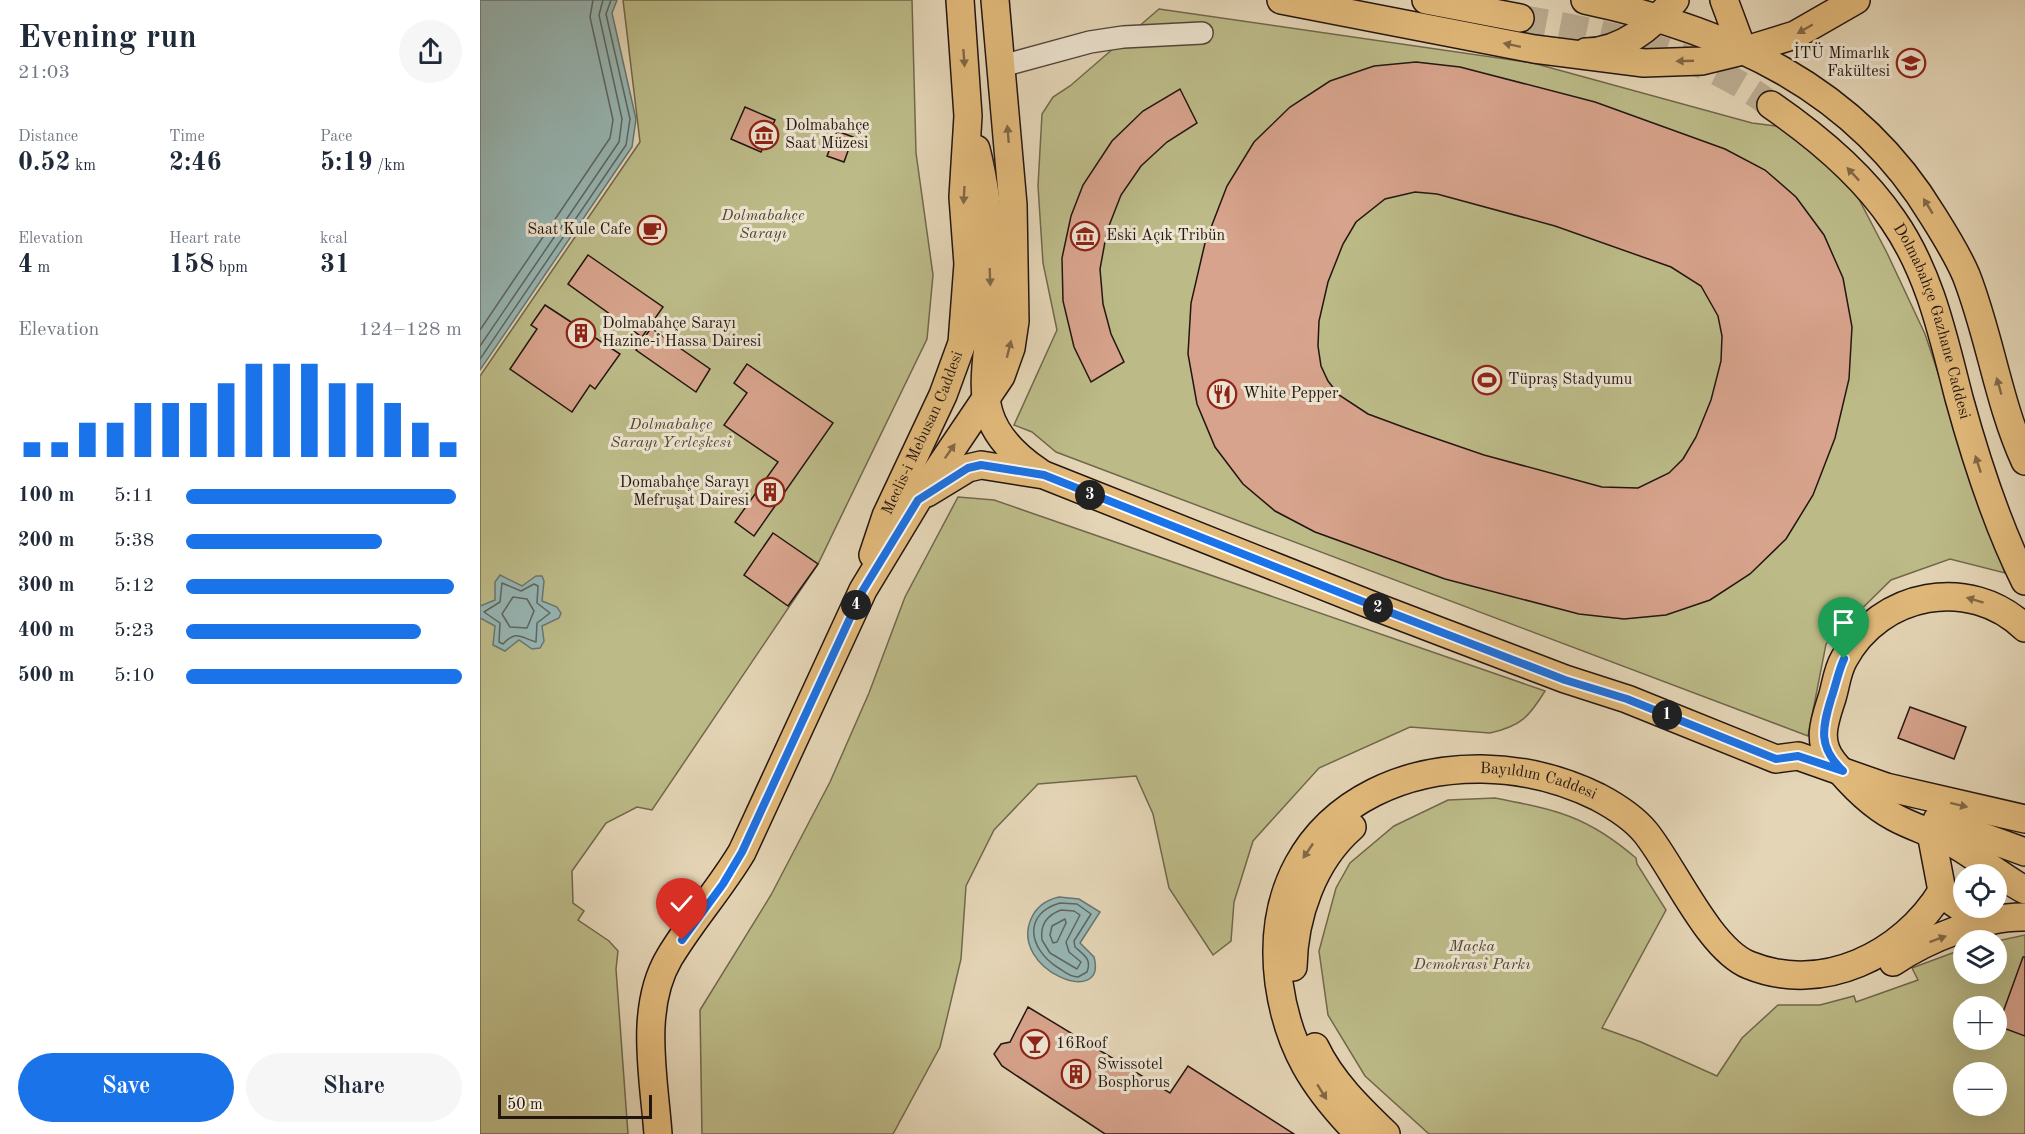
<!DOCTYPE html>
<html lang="en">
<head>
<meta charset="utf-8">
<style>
	body { margin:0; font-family:"Old Standard TT",serif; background:#f6f6f7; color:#1f2937; height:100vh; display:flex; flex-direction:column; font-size:22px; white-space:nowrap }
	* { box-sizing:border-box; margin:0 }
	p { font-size:20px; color:#747a83 }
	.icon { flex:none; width:33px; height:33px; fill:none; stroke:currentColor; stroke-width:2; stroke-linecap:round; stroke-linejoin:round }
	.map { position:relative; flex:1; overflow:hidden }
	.side { display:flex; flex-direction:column; background:#fff; width:480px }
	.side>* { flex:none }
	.tools { position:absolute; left:1473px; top:864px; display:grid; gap:12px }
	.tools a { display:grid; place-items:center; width:54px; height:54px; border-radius:50%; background:#fff; box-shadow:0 6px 24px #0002; font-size:30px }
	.scale { position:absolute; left:18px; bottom:15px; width:154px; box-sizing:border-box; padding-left:6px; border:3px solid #231510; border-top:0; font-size:16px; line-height:21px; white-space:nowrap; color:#231510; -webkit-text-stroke:4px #ede4d0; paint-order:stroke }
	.pin { position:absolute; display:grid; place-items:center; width:51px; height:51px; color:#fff; margin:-62px -26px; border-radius:50% 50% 50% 0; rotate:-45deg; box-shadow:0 0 6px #0007 }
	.pin .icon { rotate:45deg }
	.km { position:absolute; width:30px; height:30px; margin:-15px; border-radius:50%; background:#222; color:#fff; font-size:16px; line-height:30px; text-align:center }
	.round { display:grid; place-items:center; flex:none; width:63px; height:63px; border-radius:32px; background:#f6f6f7 }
	.headline { display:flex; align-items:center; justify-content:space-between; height:102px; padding:0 18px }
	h1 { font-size:33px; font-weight:700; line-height:45px }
	.stats { display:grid; grid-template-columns:repeat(3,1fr); gap:9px; height:102px; padding:6px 18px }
	.stats div { display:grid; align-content:center }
	.stats b { font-size:26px; font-weight:700 }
	.stats small { font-size:16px; font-weight:400 }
	.stats p { font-size:16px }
	.chart { height:168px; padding:12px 18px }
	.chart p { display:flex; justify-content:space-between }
	.chart svg { width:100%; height:108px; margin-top:6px; stroke:#1a73e8; stroke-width:6 }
	.button { display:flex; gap:12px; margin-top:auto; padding:12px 18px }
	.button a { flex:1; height:69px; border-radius:36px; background:#1a73e8; color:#fff; font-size:24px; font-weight:700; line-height:69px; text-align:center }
	.button a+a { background:#f6f6f7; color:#1f2937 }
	ul { padding:0 18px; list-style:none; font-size:20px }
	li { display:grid; grid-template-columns:96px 72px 1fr; align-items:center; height:45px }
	li i { height:15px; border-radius:8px; background:#1a73e8 }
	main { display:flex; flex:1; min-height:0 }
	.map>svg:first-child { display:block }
</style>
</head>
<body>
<main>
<section class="side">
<div class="headline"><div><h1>Evening run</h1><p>21:03</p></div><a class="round"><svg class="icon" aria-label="share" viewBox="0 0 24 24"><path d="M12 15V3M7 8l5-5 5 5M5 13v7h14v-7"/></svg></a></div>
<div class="stats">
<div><p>Distance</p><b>0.52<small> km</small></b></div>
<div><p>Time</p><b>2:46</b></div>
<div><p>Pace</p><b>5:19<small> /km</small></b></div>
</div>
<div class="stats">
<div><p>Elevation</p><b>4<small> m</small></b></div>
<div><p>Heart rate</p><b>158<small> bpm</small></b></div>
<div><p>kcal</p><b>31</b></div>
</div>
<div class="chart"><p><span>Elevation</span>124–128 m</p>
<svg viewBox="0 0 160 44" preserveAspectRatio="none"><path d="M5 44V38M15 44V38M25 44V30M35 44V30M45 44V22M55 44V22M65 44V22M75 44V14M85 44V6M95 44V6M105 44V6M115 44V14M125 44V14M135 44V22M145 44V30M155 44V38"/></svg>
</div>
<ul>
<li><b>100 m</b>5:11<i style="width:98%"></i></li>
<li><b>200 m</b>5:38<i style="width:71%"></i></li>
<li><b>300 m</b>5:12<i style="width:97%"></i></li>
<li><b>400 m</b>5:23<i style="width:85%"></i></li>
<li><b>500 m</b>5:10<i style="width:100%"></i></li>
</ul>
<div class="button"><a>Save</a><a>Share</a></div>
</section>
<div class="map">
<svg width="1545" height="1134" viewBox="0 0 1545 1134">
	<rect width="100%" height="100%" fill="#e4d5b6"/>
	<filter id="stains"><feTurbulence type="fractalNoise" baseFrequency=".00333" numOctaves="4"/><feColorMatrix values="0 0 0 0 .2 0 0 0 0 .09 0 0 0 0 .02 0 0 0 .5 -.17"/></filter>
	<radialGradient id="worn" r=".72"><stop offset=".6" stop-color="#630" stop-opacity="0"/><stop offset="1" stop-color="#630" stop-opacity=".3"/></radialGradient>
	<g fill="#bcbb88" stroke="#70684c" stroke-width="1.5" fill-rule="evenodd">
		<path d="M143 0H432L436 153 453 275 447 339 338 564 172 810 157 807 126 823 92 871 93 903 104 911 98 920 129 941 138 951 136 969 148 1134H0V376L160 142Z"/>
		<path d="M679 9 1053 63 1272 123 1304 127 1371 184 1407 253 1445 334 1525 573 1470 559 1411 580 1346 644 1328 736 576 452 552 432 534 425 577 330 563 263 558 186 562 114 573 97 590 86Z"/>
		<path d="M478 497 514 500 1065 691C1049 717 1041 726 1010 733L930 727 839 768 773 841 754 902 751 941 733 955 689 888 673 814 656 776 558 784 514 830 486 886 481 959 460 1047 413 1134H222L220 1010 291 895 350 782 389 693 425 597Z"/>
		<path d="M1015 798C1077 810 1107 816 1156 858L1157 864 1186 910 1122 1028 1161 1042 1237 1076 1262 1038 1298 1005H1340L1374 996 1376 1002 1438 980 1432 968 1483 949 1484 974H1516L1517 941 1545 935V1134H949L885 1076 848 1015 839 951 856 888 870 863 914 826 968 800ZM1484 1006H1516V1040H1484ZM1484 1072H1516V1106H1484Z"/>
	</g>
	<g fill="#97b7b5" stroke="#697673" stroke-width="1.5">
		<path d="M0 0H137L132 13 156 119 152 147 0 370Z"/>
		<path d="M20 575 42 586 56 576H62L64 581 62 601 77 607 81 613 79 618 62 626 64 641 60 648 52 649 39 640 25 651 13 645 15 626 0 618V606L15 600V582Z"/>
		<path d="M579 897 599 899 620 912 600 943 614 957C628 1009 529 970 551 919 556 907 566 900 579 897Z"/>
	</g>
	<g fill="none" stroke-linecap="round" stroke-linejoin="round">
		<g stroke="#5d6662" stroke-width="1.5">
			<path d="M0 330 130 138 133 120 110 17 113 0"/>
			<path d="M0 346 139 142 142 119 119 15 123 0"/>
			<path d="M0 359 146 145 150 119 126 14 131 0"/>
			<path d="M22 583 41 591 54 584 58 586 57 603 70 613 57 623 56 642C41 638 37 629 23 644L19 642 20 623 4 612 20 602Z"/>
			<path d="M33 597 47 599 54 611 47 628 30 627 22 614Z"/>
			<path d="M580 903 597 904 611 914 594 941 595 947C604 955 612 959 607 972L598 977C589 977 584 971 577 967 549 949 542 914 580 903Z"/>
			<path d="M581 910 594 911 600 915 586 942 589 952 601 962 597 969 570 953 562 940C560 925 567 915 581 910Z"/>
			<path d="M585 919 586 923 577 942 573 943 570 935 572 926Z"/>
		</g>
	</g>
	<g fill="#d7a38c" stroke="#231510" stroke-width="1.5" fill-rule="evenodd">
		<path d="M936 62 980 67 1115 102 1245 149 1285 170 1316 197 1344 235 1363 278 1372 327 1369 379 1355 438 1333 495 1306 539 1270 574 1230 600 1186 615 1144 619 1099 614 965 579 835 532 795 511 763 484 735 447 717 404 708 354 711 303 725 243 747 186 774 142 810 107 850 81 894 66ZM935 192 957 194 1075 226 1191 267 1221 286 1238 316 1242 336 1241 361 1231 400 1216 437 1203 459 1189 473 1158 488 1122 487 1004 455 934 431 888 414 859 395 848 381 841 366 838 346 839 321 848 282 863 244 876 222 905 199Z"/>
		<path d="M700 89 717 123 687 142 661 166 641 195 627 231 620 269 623 304 631 334 644 362 611 382 594 347 583 301 582 258 591 216 603 185 632 141 663 111Z"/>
		<path d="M265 107 295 120 281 152 251 139Z"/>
		<path d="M357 131 373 137 364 162 347 156Z"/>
		<path d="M108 255 183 307 162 337 88 284Z"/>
		<path d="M65 305 140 354 115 389 110 385 92 412 30 369 57 329 51 325Z"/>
		<path d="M171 328 230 369 216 392 156 350Z"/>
		<path d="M267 364 353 423 274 536 255 522 298 462 244 425 267 393 254 383Z"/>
		<path d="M293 533 338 564 308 606 264 575Z"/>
		<path d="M1430 707 1486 727 1474 759 1418 738Z"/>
		<path d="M1543 957H1545V1036L1518 1026Z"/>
		<path d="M548 1007 690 1093 708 1066 814 1134H625L522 1066 514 1054 521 1044 530 1042Z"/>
	</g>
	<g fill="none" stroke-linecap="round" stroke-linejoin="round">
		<path stroke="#bdaf95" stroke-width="27" stroke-dasharray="27 14" stroke-linecap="butt" d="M1040 18C1127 34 1219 50 1291 105"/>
		<g stroke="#53453a" stroke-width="24">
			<path id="minor" d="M522 66 610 42 643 37 722 33"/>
		</g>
		<g stroke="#231510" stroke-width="30">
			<g id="major">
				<path d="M801 0 1054 49 1164 63 1222 61 1263 51 1315 35 1376 0"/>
				<path d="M946 0 1040 18"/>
				<path d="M1105 0C1247 30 1375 87 1453 216 1465 235 1477 254 1486 275 1510 336 1518 402 1545 461"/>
				<path d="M1244 0 1263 51"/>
				<path d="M1106 52C1144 51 1171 26 1195 0"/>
				<path id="s1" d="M1291 105C1336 136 1382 174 1413 220 1450 273 1463 336 1479 398 1496 460 1516 523 1545 581"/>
				<path d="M496 149C508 196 512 251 511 300 510 377 482 420 559 472"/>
				<path d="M447 493 488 468 501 465 564 475 904 610 1085 679 1147 699 1296 759 1318 756 1406 787 1545 819"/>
				<path id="s2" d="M393 555 406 516 463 395 482 343 488 264 483 197 488 116 480 0"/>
				<path d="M1545 628C1490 575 1400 592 1364 659 1357 671 1356 685 1352 698 1345 720 1336 741 1353 762 1369 782 1392 805 1414 817 1434 828 1457 834 1476 845 1500 859 1521 877 1545 890"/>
				<path d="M1457 820 1545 852"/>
				<path d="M1462 891C1476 909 1495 915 1517 918"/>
				<path d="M1413 962C1447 939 1503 916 1545 917"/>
				<path d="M813 967C814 916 833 861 872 827"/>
				<path d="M835 1047C851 1081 879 1108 906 1134"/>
				<path d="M178 1134C174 1078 159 1009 189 958 211 921 240 889 262 852L383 590 438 499 521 376 531 348 535 321 533 205 515 0"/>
				<path id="s3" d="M879 1134C834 1088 808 1048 799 983 775 796 970 724 1118 797 1135 806 1154 818 1166 833 1194 868 1229 949 1269 965 1342 995 1423 955 1462 891L1451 833"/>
			</g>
		</g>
		<use href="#minor" stroke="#ede4d0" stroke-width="21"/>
		<use href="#major" stroke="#e2ba7b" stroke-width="27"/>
	</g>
	<defs><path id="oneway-solid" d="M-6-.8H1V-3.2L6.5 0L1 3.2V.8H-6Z" transform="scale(1.5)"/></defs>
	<g fill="#826846">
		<use href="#oneway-solid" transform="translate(1325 29) rotate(150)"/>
		<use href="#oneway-solid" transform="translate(1032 45) rotate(-168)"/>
		<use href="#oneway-solid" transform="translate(484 58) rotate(86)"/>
		<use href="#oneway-solid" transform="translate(1205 61) rotate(178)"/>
		<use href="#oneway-solid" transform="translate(528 134) rotate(-95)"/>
		<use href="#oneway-solid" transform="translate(1373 174) rotate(-133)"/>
		<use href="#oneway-solid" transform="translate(484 195) rotate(93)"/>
		<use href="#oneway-solid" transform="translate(1448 206) rotate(-121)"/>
		<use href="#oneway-solid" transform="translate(510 277) rotate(88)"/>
		<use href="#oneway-solid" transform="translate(529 349) rotate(-76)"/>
		<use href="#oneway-solid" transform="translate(1519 386) rotate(-106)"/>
		<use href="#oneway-solid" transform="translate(470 451) rotate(-55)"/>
		<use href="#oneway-solid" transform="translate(1498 464) rotate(-108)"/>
		<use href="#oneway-solid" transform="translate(1495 600) rotate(-163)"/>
		<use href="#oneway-solid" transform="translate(1479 805) rotate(14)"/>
		<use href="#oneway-solid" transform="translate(828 851) rotate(124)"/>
		<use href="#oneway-solid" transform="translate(1458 939) rotate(-20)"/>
		<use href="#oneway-solid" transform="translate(842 1092) rotate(58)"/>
	</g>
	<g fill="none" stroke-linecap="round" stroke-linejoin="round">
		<g stroke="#fff" stroke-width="12">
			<path id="route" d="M202 940 243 884 262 852 383 590 438 500 488 468 501 465 564 475 904 610 1085 680 1147 699 1296 759 1318 756 1363 771C1338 747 1342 729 1351 699 1356 685 1358 672 1364 659"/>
		</g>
		<use href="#route" stroke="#1a73e8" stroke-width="8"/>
	</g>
	<defs>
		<g id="university-ring" transform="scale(1.5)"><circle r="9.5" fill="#ede4d0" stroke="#8f2418" stroke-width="1.5"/><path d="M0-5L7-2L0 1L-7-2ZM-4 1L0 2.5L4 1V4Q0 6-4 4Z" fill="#8f2418"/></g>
		<g id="museum-ring" transform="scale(1.5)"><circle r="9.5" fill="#ede4d0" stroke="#8f2418" stroke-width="1.5"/><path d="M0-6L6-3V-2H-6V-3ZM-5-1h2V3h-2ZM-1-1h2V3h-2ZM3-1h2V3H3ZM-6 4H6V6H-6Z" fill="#8f2418"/></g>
		<g id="cafe-ring" transform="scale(1.5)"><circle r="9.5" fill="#ede4d0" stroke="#8f2418" stroke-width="1.5"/><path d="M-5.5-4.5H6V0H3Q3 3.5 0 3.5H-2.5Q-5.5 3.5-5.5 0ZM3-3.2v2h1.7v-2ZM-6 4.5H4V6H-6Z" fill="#8f2418"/></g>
		<g id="building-ring" transform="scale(1.5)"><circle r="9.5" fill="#ede4d0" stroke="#8f2418" stroke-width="1.5"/><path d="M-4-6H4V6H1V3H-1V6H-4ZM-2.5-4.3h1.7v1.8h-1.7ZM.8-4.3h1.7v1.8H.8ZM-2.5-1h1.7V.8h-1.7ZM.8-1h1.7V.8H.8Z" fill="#8f2418"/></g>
		<g id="stadium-ring" transform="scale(1.5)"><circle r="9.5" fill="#ede4d0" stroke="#8f2418" stroke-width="1.5"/><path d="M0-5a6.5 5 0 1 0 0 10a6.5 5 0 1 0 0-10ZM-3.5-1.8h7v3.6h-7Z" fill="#8f2418"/></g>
		<g id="restaurant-ring" transform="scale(1.5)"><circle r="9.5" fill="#ede4d0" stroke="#8f2418" stroke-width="1.5"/><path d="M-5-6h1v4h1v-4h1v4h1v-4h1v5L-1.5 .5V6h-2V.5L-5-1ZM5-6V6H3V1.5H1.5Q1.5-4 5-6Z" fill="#8f2418"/></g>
		<g id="bar-ring" transform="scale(1.5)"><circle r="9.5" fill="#ede4d0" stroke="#8f2418" stroke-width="1.5"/><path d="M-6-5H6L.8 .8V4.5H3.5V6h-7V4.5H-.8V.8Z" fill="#8f2418"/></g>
	</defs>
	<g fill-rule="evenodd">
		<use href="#university-ring" x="1431" y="63"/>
		<use href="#museum-ring" x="284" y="135"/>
		<use href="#cafe-ring" x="172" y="230"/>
		<use href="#museum-ring" x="605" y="236"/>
		<use href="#building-ring" x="101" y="333"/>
		<use href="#stadium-ring" x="1007" y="380"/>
		<use href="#restaurant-ring" x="742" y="394"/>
		<use href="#building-ring" x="290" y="492"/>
		<use href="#bar-ring" x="555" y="1044"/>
		<use href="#building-ring" x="596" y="1074"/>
	</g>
	<g text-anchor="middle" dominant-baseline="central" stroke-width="6" stroke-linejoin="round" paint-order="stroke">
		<g font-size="16" fill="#231510" stroke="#ede4d0" text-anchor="start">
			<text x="1410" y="54" text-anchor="end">İTÜ Mimarlık<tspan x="1410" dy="18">Fakültesi</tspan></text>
			<text x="305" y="126">Dolmabahçe<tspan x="305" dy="18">Saat Müzesi</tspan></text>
			<text x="151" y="230" text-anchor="end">Saat Kule Cafe</text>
			<text x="626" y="236">Eski Açık Tribün</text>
			<text x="122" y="324">Dolmabahçe Sarayı<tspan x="122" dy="18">Hazine-i Hassa Dairesi</tspan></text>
			<text x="1028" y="380">Tüpraş Stadyumu</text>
			<text x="763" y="394">White Pepper</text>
			<text x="269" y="483" text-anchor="end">Domabahçe Sarayı<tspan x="269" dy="18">Mefruşat Dairesi</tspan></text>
			<text x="576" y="1044">16Roof</text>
			<text x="617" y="1065">Swissotel<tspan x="617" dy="18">Bosphorus</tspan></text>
		</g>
		<g font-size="16" font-style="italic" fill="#514734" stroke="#ede4d0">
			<text x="283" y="216">Dolmabahçe<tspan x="283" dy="18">Sarayı</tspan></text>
			<text x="191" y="425">Dolmabahçe<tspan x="191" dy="18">Sarayı Yerleşkesi</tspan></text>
			<text x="992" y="947">Maçka<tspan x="992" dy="18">Demokrasi Parkı</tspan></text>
		</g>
		<g font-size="16" fill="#231510" stroke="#ede4d0">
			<text stroke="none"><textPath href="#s1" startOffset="278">Dolmabahçe Gazhane Caddesi</textPath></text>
			<text stroke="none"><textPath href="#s2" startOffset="132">Meclis-i Mebusan Caddesi</textPath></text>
			<text stroke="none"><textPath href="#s3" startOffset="572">Bayıldım Caddesi</textPath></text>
		</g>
	</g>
	<rect width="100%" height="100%" filter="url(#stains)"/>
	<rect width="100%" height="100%" fill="url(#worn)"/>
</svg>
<div class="tools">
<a><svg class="icon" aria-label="locate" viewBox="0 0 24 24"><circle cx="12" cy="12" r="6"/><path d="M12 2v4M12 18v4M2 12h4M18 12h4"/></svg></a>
<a><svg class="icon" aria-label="layers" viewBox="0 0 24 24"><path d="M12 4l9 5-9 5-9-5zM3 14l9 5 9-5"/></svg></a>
<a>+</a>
<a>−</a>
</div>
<div class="scale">50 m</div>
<div class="pin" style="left:1364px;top:659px;background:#1e9e55"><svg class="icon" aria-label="arrive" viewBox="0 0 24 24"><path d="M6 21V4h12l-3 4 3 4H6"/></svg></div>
<div class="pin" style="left:202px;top:940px;background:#d93025"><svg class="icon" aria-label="check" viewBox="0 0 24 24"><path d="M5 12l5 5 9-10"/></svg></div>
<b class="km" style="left:1187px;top:715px">1</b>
<b class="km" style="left:898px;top:608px">2</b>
<b class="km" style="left:610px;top:495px">3</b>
<b class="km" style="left:376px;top:605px">4</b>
</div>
</main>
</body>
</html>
